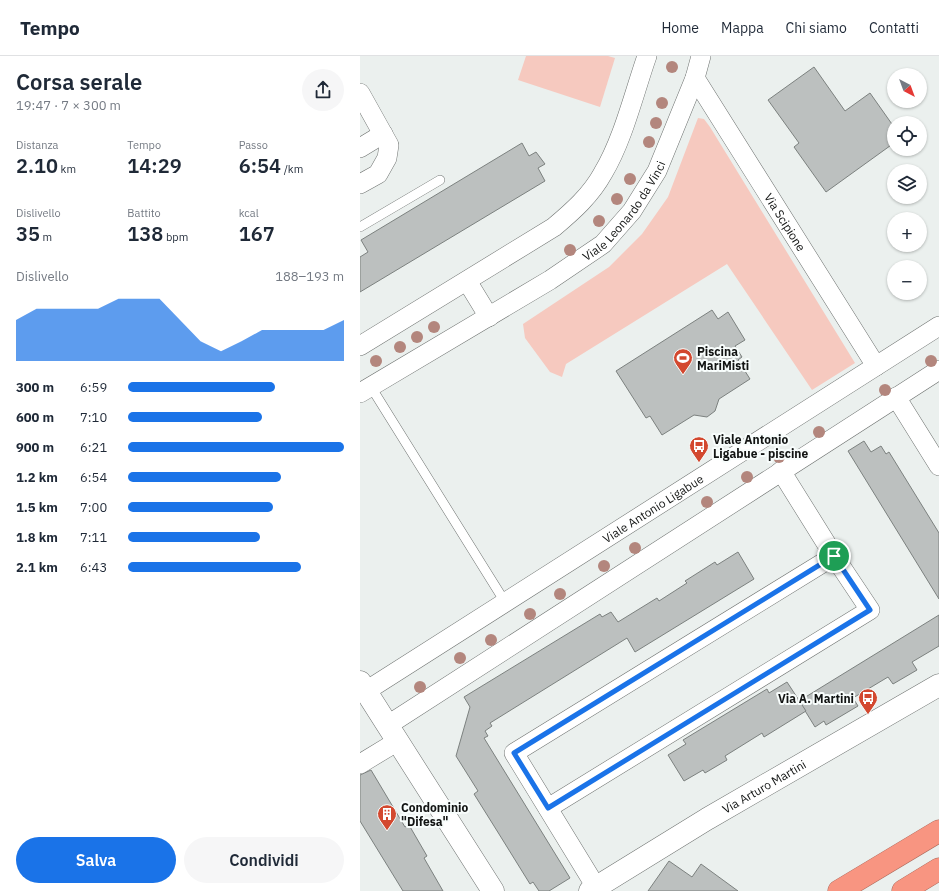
<!DOCTYPE html>
<html lang="it">
<head>
<meta charset="utf-8">
<style>
	body { margin:0; font-family:"IBM Plex Sans",sans-serif; background:#f6f6f7; color:#1f2937; height:100vh; display:flex; flex-direction:column; font-size:15px; white-space:nowrap }
	* { box-sizing:border-box; margin:0 }
	p { font-size:13px; color:#747a83 }
	.icon { flex:none; width:22px; height:22px; fill:none; stroke:currentColor; stroke-width:2; stroke-linecap:round; stroke-linejoin:round }
	.map { position:relative; flex:1; overflow:hidden }
	.side { display:flex; flex-direction:column; background:#fff; width:360px }
	.side>* { flex:none }
	.needle { width:26px; rotate:139deg }
	.controls { position:absolute; left:527px; top:12px; display:grid; gap:8px }
	.controls a { display:grid; place-items:center; width:40px; height:40px; border-radius:50%; background:#fff; box-shadow:0 1px 3px #0004; font-size:20px }
	.pin { position:absolute; display:grid; place-items:center; width:34px; height:34px; color:#fff; margin:-17px; border:2px solid #fff; border-radius:50%; box-shadow:0 1px 4px #0007 }
	.round { display:grid; place-items:center; flex:none; width:42px; height:42px; border-radius:21px; background:#f6f6f7 }
	.head { display:flex; align-items:center; justify-content:space-between; height:68px; padding:0 16px }
	h1 { font-size:22px; font-weight:600; line-height:30px }
	.metrics { display:grid; grid-template-columns:repeat(3,1fr); gap:6px; height:68px; padding:4px 16px }
	.metrics div { display:grid; align-content:center }
	.metrics b { font-size:20px; font-weight:600 }
	.metrics small { font-size:11px; font-weight:400 }
	.metrics p { font-size:11px }
	.chart { height:112px; padding:8px 16px }
	.chart p { display:flex; justify-content:space-between }
	.chart svg { width:100%; height:72px; margin-top:4px; fill:#1a73e8; opacity:.7 }
	.button { display:flex; gap:8px; margin-top:auto; padding:8px 16px }
	.button a { flex:1; height:46px; border-radius:24px; background:#1a73e8; color:#fff; font-size:16px; font-weight:600; line-height:46px; text-align:center }
	.button a+a { background:#f6f6f7; color:#1f2937 }
	ul { padding:0 16px; list-style:none; font-size:13px }
	li { display:grid; grid-template-columns:64px 48px 1fr; align-items:center; height:30px }
	li i { height:10px; border-radius:5px; background:#1a73e8 }
	header { display:flex; align-items:center; gap:24px; box-sizing:border-box; height:56px; padding:0 20px; background:#fff; border-bottom:1px solid #e0e1e3 }
	header strong { font-size:19px }
	nav { display:flex; gap:22px; margin-inline-start:auto; font-size:14px }
	main { display:flex; flex:1; min-height:0 }
	.map>svg:first-child { display:block }
</style>
</head>
<body>
<header>
<strong>Tempo</strong>
<nav><a>Home</a><a>Mappa</a><a>Chi siamo</a><a>Contatti</a></nav>
</header>
<main>
<section class="side">
<div class="head"><div><h1>Corsa serale</h1><p>19:47 · 7 × 300 m</p></div><a class="round"><svg class="icon" aria-label="share" viewBox="0 0 24 24"><path d="M12 15V3M7 8l5-5 5 5M5 13v7h14v-7"/></svg></a></div>
<div class="metrics">
<div><p>Distanza</p><b>2.10<small> km</small></b></div>
<div><p>Tempo</p><b>14:29</b></div>
<div><p>Passo</p><b>6:54<small> /km</small></b></div>
</div>
<div class="metrics">
<div><p>Dislivello</p><b>35<small> m</small></b></div>
<div><p>Battito</p><b>138<small> bpm</small></b></div>
<div><p>kcal</p><b>167</b></div>
</div>
<div class="chart"><p><span>Dislivello</span>188–193 m</p>
<svg viewBox="0 0 160 44" preserveAspectRatio="none"><path d="M0 44V19L10 12L20 12L30 12L40 12L50 6L60 6L70 6L80 19L90 32L100 38L110 32L120 25L130 25L140 25L150 25L160 19V44z"/></svg>
</div>
<ul>
<li><b>300 m</b>6:59<i style="width:68%"></i></li>
<li><b>600 m</b>7:10<i style="width:62%"></i></li>
<li><b>900 m</b>6:21<i style="width:100%"></i></li>
<li><b>1.2 km</b>6:54<i style="width:71%"></i></li>
<li><b>1.5 km</b>7:00<i style="width:67%"></i></li>
<li><b>1.8 km</b>7:11<i style="width:61%"></i></li>
<li><b>2.1 km</b>6:43<i style="width:80%"></i></li>
</ul>
<div class="button"><a>Salva</a><a>Condividi</a></div>
</section>
<div class="map">
<svg width="579" height="835" viewBox="0 0 579 835">
	<rect width="100%" height="100%" fill="#ebf0ee"/>
	<g fill="#f6c9bf">
		<path d="M166 0H248L255 2 240 51 158 24Z"/>
		<path d="M338 62 344 63 350 71 495 307 452 334 367 208 206 308 202 321 190 316 165 282 163 268 249 211 282 178 308 141Z"/>
	</g>
	<g fill="#bcc0bf" stroke="#7c817f">
		<path d="M454 11 485 55 510 37 534 71V87L466 136 434 91 439 87 408 44Z"/>
		<path d="M162 87 169 100 176 96 185 108 178 112 185 125 0 236V201L8 196 1 184Z"/>
		<path d="M352 254 358 263 368 256 385 284 375 290 382 301 378 304 390 323 359 343 355 355 347 361 334 359 302 379 290 360 286 362 256 315Z"/>
		<path d="M504 385 511 396 521 390 526 398 529 396 579 477V543L488 395Z"/>
		<path d="M378 496 394 523 275 596 267 582 130 667 132 670 125 675 128 680 124 682 210 822 189 835H179L173 826 170 828 139 778 114 738 118 735 96 700 110 651 104 641 240 558 242 561 251 556 258 566 297 542 299 545 327 527 325 525 355 506 357 509Z"/>
		<path d="M579 559V590L552 606 557 614 533 628 528 621 493 642 498 650 466 669 464 665 455 671 439 645Z"/>
		<path d="M427 626 446 655 404 681 402 677 365 700 367 704 345 717 343 714 324 725 308 699 326 688 323 684 407 633 409 637Z"/>
		<path d="M11 714 45 771 49 769 67 800 64 802 83 835H43L0 765V719Z"/>
		<path d="M309 805 332 821 341 808 378 835H288Z"/>
	</g>
	<g fill="none" stroke-linecap="round" stroke-linejoin="round">
		<g stroke="#6f7371" stroke-width="10">
			<g id="lane">
				<path d="M0 171 80 124"/>
				<path d="M11 331 145 546"/>
			</g>
		</g>
		<g stroke="#6f7371" stroke-width="20">
			<g id="street">
				<path id="s1" d="M335 22 516 310"/>
				<path d="M0 37 29 89 27 102 18 118 0 128"/>
				<path d="M0 92 23 78"/>
				<path d="M107 225 129 261"/>
				<path d="M0 290 194 171C213 155 231 139 243 117 263 84 274 37 287 0"/>
				<path id="s2" d="M0 337 190 224 243 188 272 155 297 115 335 22 341 0"/>
				<path d="M536 341 579 410"/>
				<path id="s3" d="M6 635 579 270"/>
				<path d="M28 669 579 314"/>
				<path d="M0 708 38 685"/>
				<path d="M188 752 510 554 474 500"/>
				<path d="M236 831 154 697 474 500 421 415"/>
			</g>
		</g>
		<g stroke="#6f7371" stroke-width="23">
			<g id="secondary">
				<path d="M0 626 133 835"/>
				<path id="s4" d="M230 835 347 763 579 629"/>
			</g>
		</g>
		<g stroke="#a8685a" stroke-width="23">
			<g id="highway">
				<path d="M479 835 579 775"/>
				<path d="M543 835 579 813"/>
			</g>
		</g>
		<use href="#lane" stroke="#fff" stroke-width="9"/>
		<use href="#street" stroke="#fff" stroke-width="19"/>
		<use href="#secondary" stroke="#fff" stroke-width="22"/>
		<use href="#highway" stroke="#f89581" stroke-width="22"/>
	</g>
	<g fill="#b3867d">
		<circle cx="312" cy="11" r="6"/>
		<circle cx="302" cy="47" r="6"/>
		<circle cx="296" cy="67" r="6"/>
		<circle cx="289" cy="86" r="6"/>
		<circle cx="270" cy="123" r="6"/>
		<circle cx="257" cy="143" r="6"/>
		<circle cx="239" cy="165" r="6"/>
		<circle cx="210" cy="194" r="6"/>
		<circle cx="74" cy="271" r="6"/>
		<circle cx="57" cy="281" r="6"/>
		<circle cx="40" cy="291" r="6"/>
		<circle cx="16" cy="305" r="6"/>
		<circle cx="571" cy="305" r="6"/>
		<circle cx="525" cy="334" r="6"/>
		<circle cx="459" cy="376" r="6"/>
		<circle cx="419" cy="401" r="6"/>
		<circle cx="387" cy="421" r="6"/>
		<circle cx="347" cy="446" r="6"/>
		<circle cx="275" cy="492" r="6"/>
		<circle cx="244" cy="510" r="6"/>
		<circle cx="200" cy="538" r="6"/>
		<circle cx="170" cy="558" r="6"/>
		<circle cx="131" cy="584" r="6"/>
		<circle cx="100" cy="602" r="6"/>
		<circle cx="60" cy="631" r="6"/>
	</g>
	<g fill="none" stroke-linecap="round" stroke-linejoin="round">
		<g stroke="#fff" stroke-width="8">
			<path id="route" d="M474 500 510 554 188 752 154 697Z"/>
		</g>
		<use href="#route" stroke="#1a73e8" stroke-width="5"/>
	</g>
	<defs>
		<g id="stadium-pin" transform="scale(1)"><path d="M0 17L-7.5 6A9.5 9.5 0 1 1 7.5 6Z" fill="#d3482f" stroke="#f8fdfc"/><path d="M0-5a6.5 5 0 1 0 0 10a6.5 5 0 1 0 0-10ZM-3.5-1.8h7v3.6h-7Z" fill="#fff"/></g>
		<g id="bus-pin" transform="scale(1)"><path d="M0 17L-7.5 6A9.5 9.5 0 1 1 7.5 6Z" fill="#d3482f" stroke="#f8fdfc"/><path d="M-5-6H5V4H4V6H2V4H-2V6H-4V4H-5ZM-3.5-4V0h7V-4ZM-3.5 1.2v1.5H-2V1.2ZM2 1.2v1.5H3.5V1.2Z" fill="#fff"/></g>
		<g id="building-pin" transform="scale(1)"><path d="M0 17L-7.5 6A9.5 9.5 0 1 1 7.5 6Z" fill="#d3482f" stroke="#f8fdfc"/><path d="M-4-6H4V6H1V3H-1V6H-4ZM-2.5-4.3h1.7v1.8h-1.7ZM.8-4.3h1.7v1.8H.8ZM-2.5-1h1.7V.8h-1.7ZM.8-1h1.7V.8H.8Z" fill="#fff"/></g>
	</defs>
	<g fill-rule="evenodd">
		<use href="#stadium-pin" x="323" y="302"/>
		<use href="#bus-pin" x="339" y="390"/>
		<use href="#bus-pin" x="508" y="642"/>
		<use href="#building-pin" x="27" y="758"/>
	</g>
	<g text-anchor="middle" dominant-baseline="central" stroke-width="4" stroke-linejoin="round" paint-order="stroke">
		<g font-size="12" fill="#121413" stroke="#f8fdfc">
			<text stroke="none"><textPath href="#s2" startOffset="324">Viale Leonardo da Vinci</textPath></text>
			<text stroke="none"><textPath href="#s1" startOffset="170">Via Scipione</textPath></text>
			<text stroke="none"><textPath href="#s3" startOffset="340">Viale Antonio Ligabue</textPath></text>
			<text stroke="none"><textPath href="#s4" startOffset="203">Via Arturo Martini</textPath></text>
		</g>
		<g font-size="12" font-weight="bold" fill="#121413" stroke="#f8fdfc" text-anchor="start">
			<text x="337" y="295">Piscina<tspan x="337" dy="14">MariMisti</tspan></text>
			<text x="353" y="383">Viale Antonio<tspan x="353" dy="14">Ligabue - piscine</tspan></text>
			<text x="494" y="642" text-anchor="end">Via A. Martini</text>
			<text x="41" y="751">Condominio<tspan x="41" dy="14">"Difesa"</tspan></text>
		</g>
	</g>
</svg>
<div class="controls">
<a><svg class="needle" viewBox="-14 -14 28 28"><path d="M0-13l5 13h-10z" fill="#e53935"/><path d="M0 13l5-13h-10z" fill="#747a83"/></svg></a>
<a><svg class="icon" aria-label="locate" viewBox="0 0 24 24"><circle cx="12" cy="12" r="6"/><path d="M12 2v4M12 18v4M2 12h4M18 12h4"/></svg></a>
<a><svg class="icon" aria-label="layers" viewBox="0 0 24 24"><path d="M12 4l9 5-9 5-9-5zM3 14l9 5 9-5"/></svg></a>
<a>+</a>
<a>−</a>
</div>
<div class="pin" style="left:474px;top:500px;background:#1e9e55"><svg class="icon" aria-label="arrive" viewBox="0 0 24 24"><path d="M6 21V4h12l-3 4 3 4H6"/></svg></div>
</div>
</main>
</body>
</html>
